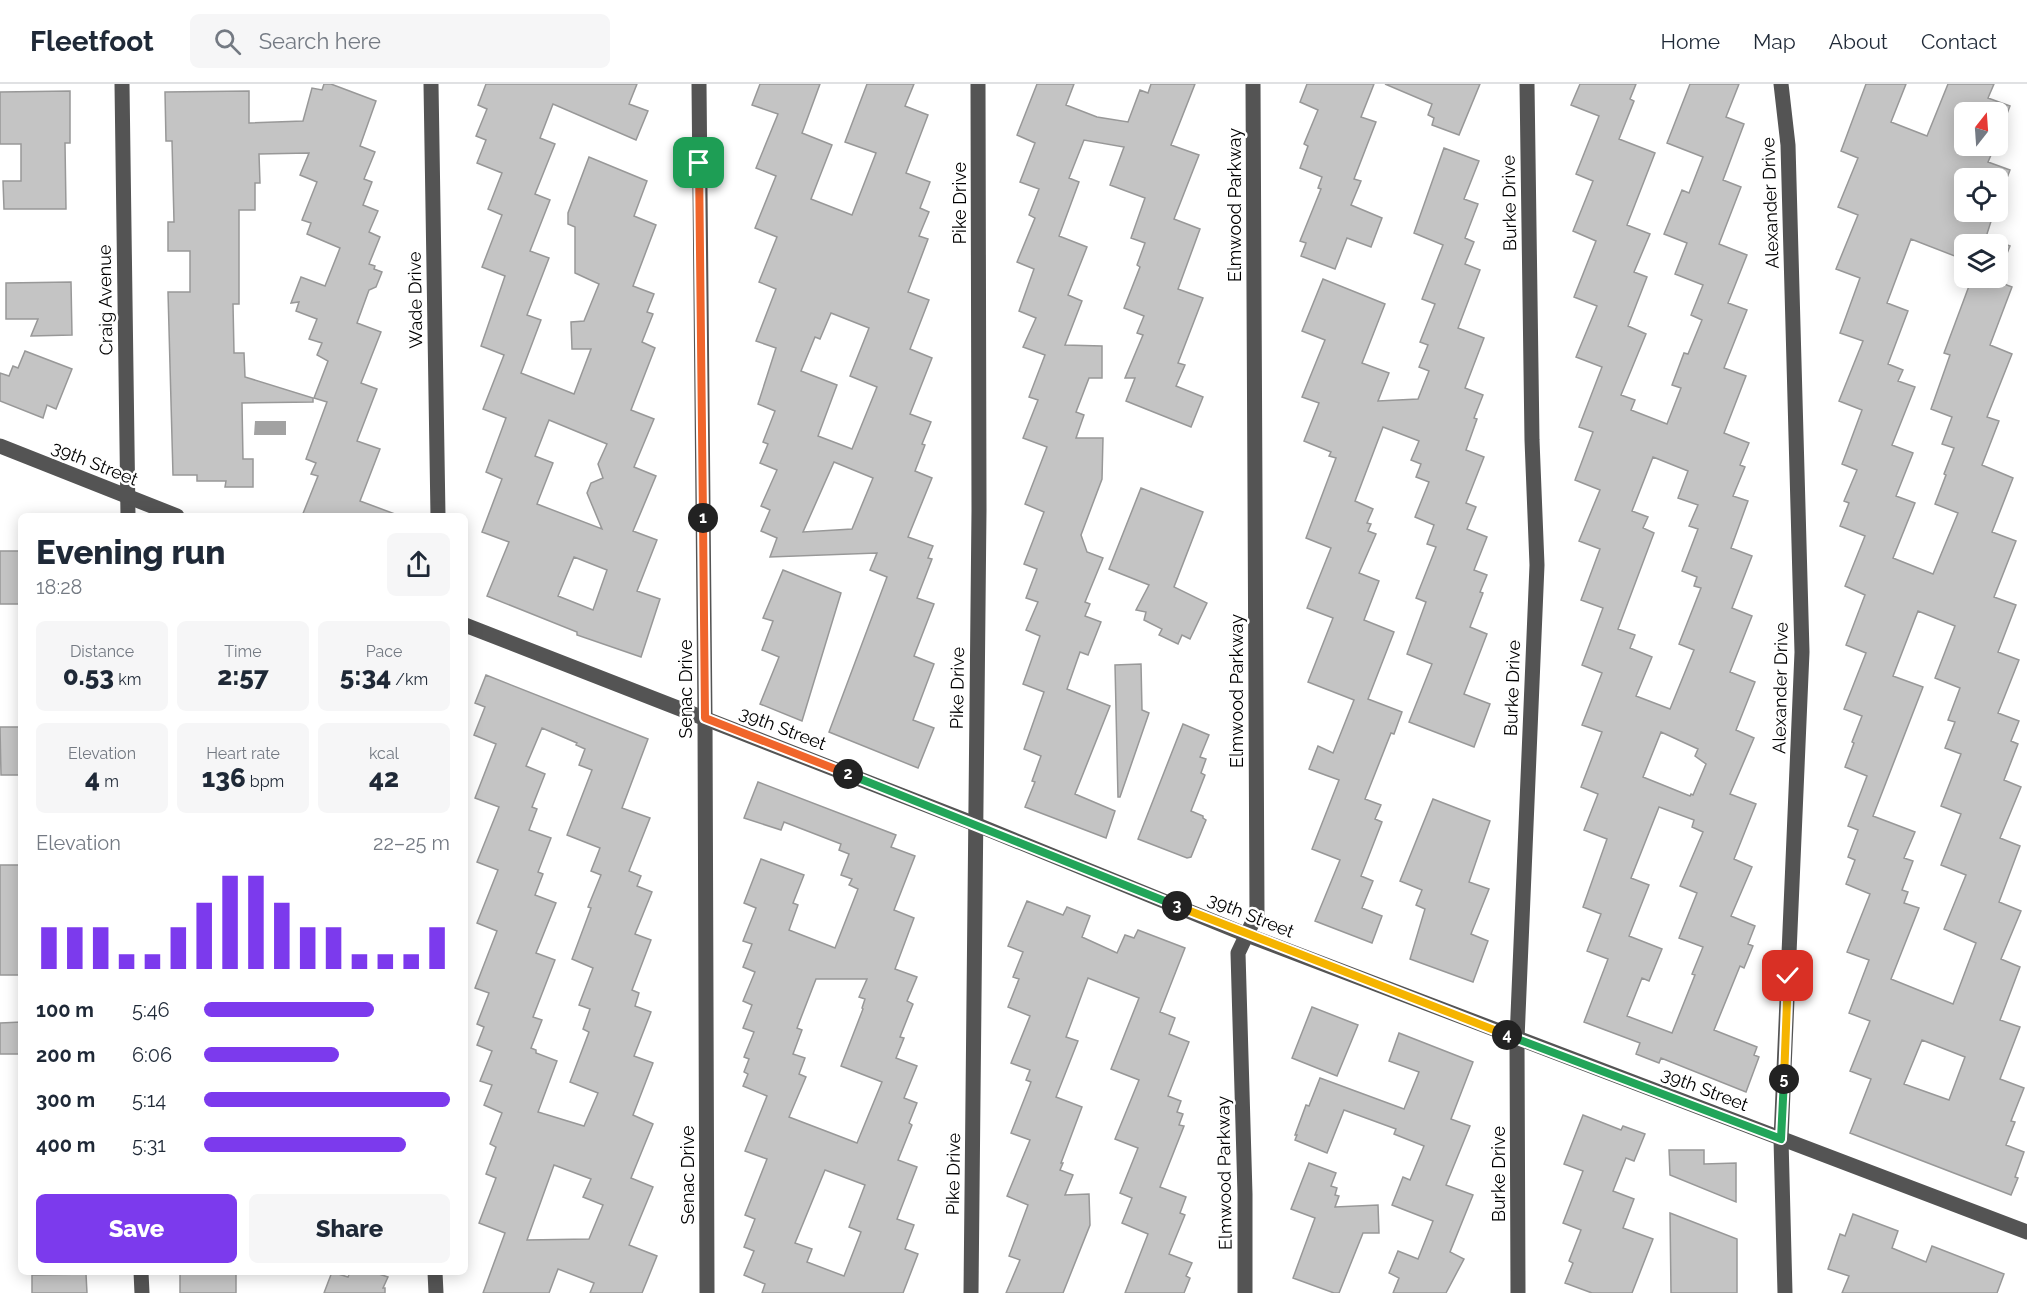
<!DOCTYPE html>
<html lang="en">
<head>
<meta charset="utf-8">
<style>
	body { margin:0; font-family:Raleway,sans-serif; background:#f6f6f7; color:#1f2937; height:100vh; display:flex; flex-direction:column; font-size:22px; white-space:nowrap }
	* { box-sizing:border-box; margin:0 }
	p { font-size:20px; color:#747a83 }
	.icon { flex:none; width:33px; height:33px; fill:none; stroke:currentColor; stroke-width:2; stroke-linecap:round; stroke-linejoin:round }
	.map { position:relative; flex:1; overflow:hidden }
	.sheet { position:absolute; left:18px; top:429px; width:450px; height:762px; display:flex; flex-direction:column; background:#fff; border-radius:9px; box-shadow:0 3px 15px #0003 }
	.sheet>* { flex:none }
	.needle { width:39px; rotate:17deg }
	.controls { position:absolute; left:1954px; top:18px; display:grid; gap:12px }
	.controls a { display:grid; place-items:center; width:54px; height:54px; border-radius:9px; background:#fff; box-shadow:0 3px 15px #0003; font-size:30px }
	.pin { position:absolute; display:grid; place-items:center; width:51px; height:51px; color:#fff; margin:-26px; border-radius:12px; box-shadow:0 3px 9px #0006 }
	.km { position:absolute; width:30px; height:30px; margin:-15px; border-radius:50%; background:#222; color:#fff; font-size:16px; line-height:30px; text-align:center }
	.round { display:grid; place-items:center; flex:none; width:63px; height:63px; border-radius:9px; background:#f6f6f7 }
	.summary { display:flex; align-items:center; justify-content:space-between; height:102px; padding:0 18px }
	h1 { font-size:33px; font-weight:800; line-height:45px }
	.figures { display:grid; grid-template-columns:repeat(3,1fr); gap:9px; height:102px; padding:6px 18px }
	.figures div { display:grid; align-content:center; border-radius:9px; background:#f6f6f7; text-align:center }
	.figures b { font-size:26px; font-weight:800 }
	.figures small { font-size:16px; font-weight:400 }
	.figures p { font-size:16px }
	.chart { height:168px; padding:12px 18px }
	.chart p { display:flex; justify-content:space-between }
	.chart svg { width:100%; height:108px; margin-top:6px; stroke:#7c3aed; stroke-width:6 }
	.button { display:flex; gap:12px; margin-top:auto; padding:12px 18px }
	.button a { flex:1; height:69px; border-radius:9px; background:#7c3aed; color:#fff; font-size:24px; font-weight:800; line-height:69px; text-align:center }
	.button a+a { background:#f6f6f7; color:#1f2937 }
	ul { padding:0 18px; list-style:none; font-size:20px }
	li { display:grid; grid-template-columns:96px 72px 1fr; align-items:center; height:45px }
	li i { height:15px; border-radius:8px; background:#7c3aed }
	header { display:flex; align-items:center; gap:36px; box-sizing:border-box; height:84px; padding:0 30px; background:#fff; border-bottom:2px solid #e0e1e3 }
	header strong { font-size:28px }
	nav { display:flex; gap:33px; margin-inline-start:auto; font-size:21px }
	.search { width:420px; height:54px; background:#f6f6f7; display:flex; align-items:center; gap:15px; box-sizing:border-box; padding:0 21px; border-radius:9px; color:#747a83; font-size:22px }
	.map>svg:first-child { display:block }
</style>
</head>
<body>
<header>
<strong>Fleetfoot</strong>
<div class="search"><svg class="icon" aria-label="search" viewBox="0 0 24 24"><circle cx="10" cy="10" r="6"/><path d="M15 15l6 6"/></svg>Search here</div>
<nav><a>Home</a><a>Map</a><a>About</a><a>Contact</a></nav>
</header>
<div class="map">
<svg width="2027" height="1209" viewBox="0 0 2027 1209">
	<rect width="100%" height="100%" fill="#fff"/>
	<path fill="#a2a2a2" d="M255 337H286V351H254Z"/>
	<g fill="#c4c4c4" stroke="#989898" stroke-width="1.5" fill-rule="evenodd">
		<path d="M324 0H331L376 17 360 62 375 68 364 95 372 98 363 121 378 127 369 148 380 153 369 180 375 182 374 185 382 188 376 203 369 206 357 239 381 248 361 299 377 305 357 357 380 365 360 417 395 430V432H302L318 392 311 390 316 379 306 375 327 318 314 314 328 277 317 271 322 259 309 255 317 235 296 227 299 218 291 219 301 193 325 202 340 164 307 150 311 139 302 136 317 98 300 91 309 69 259 70 260 99H255V126H239V220H233L234 269H244L245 293 313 314V318L242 319 243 375H253V403H225L226 397H197V391H173L168 208H190V167H168V138H174L172 57H166L165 8 249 7V39L303 37 312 4 322 6Z"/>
		<path d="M486 0H637L629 20 648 27 636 56 553 20 540 54 555 60 535 110 550 116 530 167 549 174 527 231 541 236 521 289 574 310 591 265H572L571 238 584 237 599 200 575 189V143L568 140V129L589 73 647 97 634 132 656 141 633 202 654 210 647 228 653 230 642 258 655 264 631 326 654 335 634 383 656 392 633 447 657 456 637 507 660 515 641 573 577 551V548L487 512 509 458 482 448 502 395 486 388 506 334 483 325 504 271 481 262 505 192 482 183 502 131 488 125 502 89 477 79 486 56 476 52 487 25 478 21ZM549 336 607 360 598 380 603 394 591 399 587 409 602 445 537 420 553 379 535 372ZM574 473 607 486 593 526 558 512Z"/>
		<path d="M760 0H820L802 49 832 61 811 115 852 131 876 69 845 58 867 0H914L905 22 928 31 906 89 930 98 920 124 929 128 919 152 928 155 908 208 929 216 910 265 932 274 910 330 931 338 922 360 925 361 915 387 932 394 908 453 933 462 928 474 932 475 917 514 934 520 914 572 934 580 913 636 934 644 918 684 829 648 887 493 870 486 877 469 770 473 777 454 761 447 770 426 761 422 777 386 760 379 768 360 763 358 775 327 758 320 776 264 756 257 776 205 759 198 777 153 755 144 776 92 756 84 778 30 752 21ZM831 229 869 244 850 292 877 303 852 365 818 352 837 301 801 287 815 253 820 255ZM834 378 873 394 852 445 803 448Z"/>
		<path d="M1037 0H1074L1066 21 1097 33 1128 38 1140 6 1148 9 1151 0H1195L1171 61 1199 71 1174 135 1200 145 1178 205 1203 214 1178 279 1185 281 1176 302 1203 313 1191 343 1126 317 1135 294H1125L1143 251 1137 249 1144 232 1124 224 1140 183 1137 181 1145 159 1131 154 1145 114 1110 101 1124 63 1084 56 1069 94 1079 98 1059 152 1087 163 1068 211 1082 217 1065 261 1102 262V294H1089L1076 328 1084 331 1076 354H1103L1102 395 1081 451 1087 468 1103 474 1085 518 1090 520 1085 532 1101 538 1088 571 1080 568 1067 605 1110 622 1075 710 1115 727 1106 754 1025 723 1035 698 1032 697 1041 672 1024 665 1044 608 1023 600 1040 552 1026 546 1038 518 1026 514 1037 485 1024 480 1044 428 1025 420 1047 363 1023 354 1038 316 1029 313 1045 271 1023 263 1036 234 1019 227 1034 185 1017 178 1035 134 1029 131 1039 105 1020 98 1035 59 1017 51Z"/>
		<path d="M1307 0H1374L1361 33 1376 38 1354 95 1361 97 1351 121 1382 134 1371 163 1347 154 1335 185 1301 172 1306 159 1300 157 1321 105 1318 104 1322 93 1300 84 1308 62 1304 60 1318 26 1300 18Z"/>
		<path d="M1385 0H1480L1459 51 1432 41 1434 34 1428 31 1432 20Z"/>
		<path d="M1580 0H1636L1630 15 1634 17 1619 55 1655 69 1627 141 1650 150 1634 188 1647 193 1628 242 1646 250 1621 311 1635 316 1631 326 1667 340 1681 304 1672 301 1684 269 1688 270 1702 236 1691 231 1703 201 1675 190 1687 159 1664 150 1682 106 1689 109 1703 73 1667 59 1690 0H1739L1726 33 1744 40 1723 96 1741 103 1719 160 1747 171 1728 219 1747 226 1724 284 1746 292 1724 349 1749 359 1740 381 1745 383 1733 412 1748 417 1731 464 1752 472 1732 524 1752 532 1730 588 1755 598 1736 646 1754 654 1730 710 1756 720 1734 775 1752 783 1731 832 1755 842 1748 860 1753 862 1744 884 1740 882 1714 946 1757 963 1754 971 1759 973 1746 1008 1661 974 1659 979 1636 970 1640 959 1584 938 1608 875 1587 867 1601 830 1583 823 1607 755 1584 746 1598 710 1581 703 1602 648 1582 641 1602 589 1582 581 1603 524 1581 516 1600 465 1579 457 1600 406 1575 396 1593 348 1579 343 1602 283 1576 273 1597 222 1574 213 1596 157 1573 147 1593 97 1576 90 1599 32 1571 21ZM1653 373 1688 387 1678 414 1698 421 1689 442 1698 445 1682 487 1697 493 1694 502 1701 504 1679 560 1694 566 1670 625 1636 612 1652 573 1630 564 1635 551 1618 545 1654 449 1643 444 1648 433 1632 427ZM1661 648 1698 665 1695 672 1706 680 1693 711 1691 710 1690 712 1643 693ZM1659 723 1694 736 1692 743 1703 748 1680 802 1697 809 1679 854 1703 863 1692 890 1695 891 1672 949 1627 932 1642 894 1649 897 1662 865 1629 852 1649 801 1631 794Z"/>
		<path d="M1866 0H1906L1891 38 1927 52 1948 0H1994L1988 14 2010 22 1998 53V28H1965V62H1995L1988 78 2010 86 1998 118V94H1965V128H1994L1986 153 2010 162 1998 192V160H1965V176L1911 155 1887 219 1908 227 1888 280 1903 286 1898 297 1915 303 1892 361 1913 369 1896 412 1915 419 1893 474 1933 490 1958 429 1935 420 1946 391 1944 390 1954 364 1942 360 1952 333 1931 325 1950 271 1944 269 1972 194H1998L1996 197 2012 203 1990 261 2012 270 1987 333 1999 337 1982 381 2013 394 1992 448 2016 457 1994 513 2016 521 1998 568 2019 576 1998 629 2019 637 2011 657 2018 660 2004 696 2021 703 2000 754 2020 762 1999 818 2021 827 2001 875 2020 883 2000 936 2020 943 2000 995 2024 1004 2011 1037 2015 1038 2006 1061 2024 1068 2015 1093 2018 1094 2011 1111 1850 1049 1871 995 1850 987 1870 937 1849 929 1869 876 1847 868 1870 810 1846 800 1855 776 1848 773 1858 746 1848 742 1867 692 1845 683 1854 659 1852 658 1862 632 1844 625 1866 569 1846 561 1865 511 1845 502 1865 452 1840 442 1849 419 1844 417 1857 386 1842 380 1862 326 1839 317 1863 257 1840 249 1860 194 1836 185 1858 131 1838 123 1858 74 1841 67ZM1918 527 1955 542 1935 594 1960 604 1948 636 1955 638 1945 664 1961 670 1941 722 1961 730 1941 781 1966 791 1944 845 1976 859 1953 920 1891 895 1919 824 1904 819 1908 808 1902 806 1913 777 1904 774 1915 748 1873 732 1923 603 1893 592ZM1922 956 1965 973 1949 1016 1904 1000Z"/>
		<path d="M70 7V59H65L66 125H4L3 97H21V60H0V8Z"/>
		<path d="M1444 64 1479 77 1464 115 1478 120 1465 154 1474 158 1465 180 1480 186 1458 244 1484 254 1465 304 1483 311 1474 334 1477 335 1466 366 1484 373 1466 419 1476 423 1467 445 1487 453 1474 486 1487 491 1480 508 1483 509 1470 543 1487 550 1464 610 1490 620 1474 663 1409 638 1432 580 1407 570 1426 518 1416 514 1436 463 1427 460 1434 441 1415 433 1429 398 1416 393 1421 380 1411 376 1419 357 1383 343 1355 417 1373 425 1367 439 1371 440 1368 447 1376 450 1359 489 1379 497 1364 536 1394 548 1368 615 1402 628 1394 650 1391 649 1365 715 1381 721 1375 735 1382 738 1361 792 1373 797 1362 824 1382 832 1372 859 1315 837 1340 776 1312 765 1339 696 1309 685 1318 662 1333 669 1354 616 1308 598 1333 534 1307 524 1331 464 1306 454 1336 374 1329 372 1331 368 1304 357 1319 319 1302 313 1325 256 1302 247 1323 195 1385 220 1362 279 1389 289 1378 317 1418 315 1429 287 1419 283 1428 261 1420 258 1435 220 1422 215 1443 161 1414 149Z"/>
		<path d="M71 198 72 251 31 252 38 235H6V199Z"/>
		<path d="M25 267 72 285 56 325 47 321 43 334 0 317V289L9 292 13 282 18 284Z"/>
		<path d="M1141 404 1203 428 1174 503 1207 519 1190 555 1182 551 1178 560 1159 551 1162 545 1144 536 1146 528 1136 526 1149 501 1109 485Z"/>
		<rect x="0" y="467" width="21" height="53"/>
		<path d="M783 486 841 509 802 637 760 620 779 573 762 566 773 537 763 534Z"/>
		<path d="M1141 580 1142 626 1149 629 1120 713H1118L1115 581Z"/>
		<path d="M486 591 648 655 622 724 650 734 629 787 641 792 637 802 652 808 635 850 651 856 632 906 639 909 635 922 651 928 634 972 653 979 633 1031 653 1040 631 1094 653 1103 629 1161 657 1172 642 1209H590L594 1199 558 1185 549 1209H483L505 1149 479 1139 496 1094 486 1090 496 1063 490 1060 502 1029 484 1021 492 1001 480 997 492 967 477 961 484 943 477 940 489 909 475 904 497 847 477 839 498 786 477 778 499 723 475 714 496 660 474 651 485 623 475 619ZM542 644 577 659 576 661 585 665 579 681 592 686 567 751 600 764 591 787 601 791 588 823 591 824 572 875 593 884 579 921 590 925 583 945 589 948 570 998 598 1009 584 1042 538 1028 557 977 536 969V966L531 964 542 936 533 933 555 876 536 869 556 819 535 811 543 790 538 788 551 754 529 746 537 725 532 723 545 690 526 682ZM554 1081 591 1095 583 1113 603 1121 589 1155 527 1156Z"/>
		<path d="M1183 640 1209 651 1200 673 1206 675 1201 689 1205 691 1191 727 1203 732V734L1206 736 1191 773 1187 774 1138 755Z"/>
		<path d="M0 643H21V691H1Z"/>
		<path d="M758 698 896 751 891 763 915 772 894 826 914 834 895 885 917 893 907 917 913 920 900 953 904 954 896 974 917 982 904 1014 917 1019 909 1039 912 1041 898 1076 917 1083 897 1135 914 1141 905 1165 918 1170 903 1209H762L765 1200 744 1191 754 1167 744 1163 755 1135 745 1131 767 1075 745 1067 767 1012 743 1002 748 990 744 988 749 975 744 973 754 948 743 944 752 921 743 917 755 888 743 883 752 860 743 857 756 824 744 819 761 775 804 791 793 819 798 821 789 846 835 864 858 805 849 801 852 795 841 791 849 770 839 766 841 760 784 738 781 746 744 734ZM816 895H867L859 913 865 915 862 924 863 925 841 982 882 998 857 1059 789 1033 806 993 799 990 805 974 793 970 802 946 797 944ZM825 1086 865 1101 849 1143 861 1148 844 1192 807 1178 812 1165 795 1159Z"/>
		<path d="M1433 715 1490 737 1469 798 1489 805 1471 850 1488 857 1473 898 1410 875 1425 825 1416 821 1422 806 1400 797Z"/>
		<rect x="0" y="781" width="21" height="110"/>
		<path d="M1027 817 1063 831 1067 823 1090 832 1082 853 1117 869 1125 851 1134 854 1138 846 1185 864 1160 928 1175 934 1169 950 1189 958 1168 1012 1181 1017 1177 1028 1183 1030 1179 1041 1184 1042 1160 1103 1186 1113 1180 1129 1185 1131 1169 1170 1192 1179 1186 1192 1190 1194 1184 1209H1125L1148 1150 1122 1139 1132 1114 1120 1109 1138 1064 1115 1055 1139 996 1111 985 1139 914 1088 894 1066 953 1078 957 1056 1013 1082 1023 1061 1079H1063L1060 1086 1073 1091 1065 1111 1089 1110 1090 1141 1063 1209H1006L1020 1176 1009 1172 1028 1121 1007 1112 1030 1056 1011 1049 1031 998 1026 996 1030 986 1011 979 1030 932 1008 923 1019 895 1013 893 1023 868 1008 862Z"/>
		<path d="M1312 923 1358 941 1337 992 1292 974Z"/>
		<path d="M21 938V970H0V939Z"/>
		<path d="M1399 949 1473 978 1451 1035 1470 1042 1446 1101 1473 1111 1450 1168 1464 1175 1446 1209H1393L1399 1194 1389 1189 1398 1167 1418 1175 1433 1137 1392 1121 1403 1093 1410 1096 1424 1062 1394 1050 1396 1045 1344 1026 1327 1069 1295 1056 1297 1051H1295L1306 1021 1309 1022 1320 994 1404 1025 1419 988 1389 977Z"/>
		<path d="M1583 1031 1621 1046 1623 1042 1645 1050 1634 1077 1626 1074 1613 1107 1634 1115 1623 1144 1653 1155 1632 1209H1592L1565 1199 1573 1179 1569 1177 1581 1146 1563 1139 1583 1087 1564 1080Z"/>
		<path d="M1669 1066H1704V1080L1736 1079V1118L1670 1091Z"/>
		<path d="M1309 1079 1336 1089 1331 1102 1337 1104 1335 1111 1339 1112 1335 1123 1378 1121 1379 1149H1363L1339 1209H1334L1293 1194 1315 1134 1291 1125Z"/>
		<path d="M1670 1129 1737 1155V1209H1671Z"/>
		<path d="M1853 1130 1898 1147 1892 1164 1926 1178 1932 1162 2004 1190 1997 1209H1842L1849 1192 1828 1185 1840 1150 1845 1152Z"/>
		<rect x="180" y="1188" width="56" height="21"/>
		<path d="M332 1188 348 1193 350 1188H373L388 1193 383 1204H385V1209H324Z"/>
		<path d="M86 1190 87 1209H32V1191Z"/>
	</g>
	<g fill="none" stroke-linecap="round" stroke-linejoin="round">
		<g stroke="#545454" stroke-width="15">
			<path d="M122 0 128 432"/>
			<path d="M431 0 438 432"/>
			<path d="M699 0 705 634 707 1209"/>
			<path d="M1781 0 1788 61 1802 568 1781 1055 1785 1209"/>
			<path d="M0 362 177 432"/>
			<path d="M465 541 975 740 1247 851 2027 1148"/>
			<path d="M141 1188 142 1209"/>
			<path d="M435 1188 436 1209"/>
			<path d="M971 1209 979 426 978 0"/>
			<path d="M1245 1209V1110L1238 869 1257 829 1253 0"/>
			<path d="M1518 1209 1517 955 1537 481 1532 356 1527 0"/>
		</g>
	</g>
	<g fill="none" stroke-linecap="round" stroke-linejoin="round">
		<g stroke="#fff" stroke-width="12">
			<path id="split-1" d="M699 79 703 434"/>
		</g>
		<g stroke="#fff" stroke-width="12">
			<path id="split-2" d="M703 434 705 634 848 690"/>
		</g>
		<g stroke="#fff" stroke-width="12">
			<path id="split-3" d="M848 690 1177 822"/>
		</g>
		<g stroke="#fff" stroke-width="12">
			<path id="split-4" d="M1177 822 1507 951"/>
		</g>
		<g stroke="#fff" stroke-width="12">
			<path id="split-5" d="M1507 951 1781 1055 1784 995"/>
		</g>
		<g stroke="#fff" stroke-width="12">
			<path id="split-6" d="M1784 995 1788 892"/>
		</g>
		<use href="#split-1" stroke="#f0652b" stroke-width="8"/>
		<use href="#split-2" stroke="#f0652b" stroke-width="8"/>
		<use href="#split-3" stroke="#22a559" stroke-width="8"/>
		<use href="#split-4" stroke="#f5b400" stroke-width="8"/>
		<use href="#split-5" stroke="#22a559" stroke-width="8"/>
		<use href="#split-6" stroke="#f5b400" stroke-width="8"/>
	</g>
	<g text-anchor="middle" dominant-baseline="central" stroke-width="5" stroke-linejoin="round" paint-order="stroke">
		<g font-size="18" fill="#000" stroke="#fff">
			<text transform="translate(959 119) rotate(-90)">Pike Drive</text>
			<text transform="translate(1509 119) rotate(-91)">Burke Drive</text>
			<text transform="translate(1770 119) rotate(-92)">Alexander Drive</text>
			<text transform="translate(1234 121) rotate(-90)">Elmwood Parkway</text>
			<text transform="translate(105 216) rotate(-91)">Craig Avenue</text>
			<text transform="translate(415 216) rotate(-91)">Wade Drive</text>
			<text transform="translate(95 379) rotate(22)">39th Street</text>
			<text transform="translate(957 604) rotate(-89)">Pike Drive</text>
			<text transform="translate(1512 604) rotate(-88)">Burke Drive</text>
			<text transform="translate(1780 604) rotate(-89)">Alexander Drive</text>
			<text transform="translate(685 605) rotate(-90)">Senac Drive</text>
			<text transform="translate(1236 607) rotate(-90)">Elmwood Parkway</text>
			<text transform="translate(783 644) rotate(21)">39th Street</text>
			<text transform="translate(1251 831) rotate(22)">39th Street</text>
			<text transform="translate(1705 1005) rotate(21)">39th Street</text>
			<text transform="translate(1224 1089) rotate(-91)">Elmwood Parkway</text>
			<text transform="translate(953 1090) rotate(-89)">Pike Drive</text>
			<text transform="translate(1498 1090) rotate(-90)">Burke Drive</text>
			<text transform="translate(687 1091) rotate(-90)">Senac Drive</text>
		</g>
	</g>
</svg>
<div class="controls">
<a><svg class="needle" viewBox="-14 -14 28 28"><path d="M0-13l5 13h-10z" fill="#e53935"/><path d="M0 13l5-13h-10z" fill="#747a83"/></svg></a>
<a><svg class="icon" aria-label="locate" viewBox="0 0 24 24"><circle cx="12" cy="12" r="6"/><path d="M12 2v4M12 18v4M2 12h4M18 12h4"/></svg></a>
<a><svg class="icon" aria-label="layers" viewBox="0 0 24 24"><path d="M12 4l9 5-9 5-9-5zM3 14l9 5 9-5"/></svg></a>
</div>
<div class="pin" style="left:699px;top:79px;background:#1e9e55"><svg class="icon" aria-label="arrive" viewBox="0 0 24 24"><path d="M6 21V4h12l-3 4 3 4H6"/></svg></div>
<div class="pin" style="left:1788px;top:892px;background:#d93025"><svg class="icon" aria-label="check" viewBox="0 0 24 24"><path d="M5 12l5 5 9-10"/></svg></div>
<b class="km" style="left:703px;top:434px">1</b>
<b class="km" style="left:848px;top:690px">2</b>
<b class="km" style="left:1177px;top:822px">3</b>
<b class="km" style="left:1507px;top:951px">4</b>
<b class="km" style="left:1784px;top:995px">5</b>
<section class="sheet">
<div class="summary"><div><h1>Evening run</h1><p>18:28</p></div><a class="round"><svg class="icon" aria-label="share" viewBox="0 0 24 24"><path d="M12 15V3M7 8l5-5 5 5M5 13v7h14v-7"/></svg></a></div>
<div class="figures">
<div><p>Distance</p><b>0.53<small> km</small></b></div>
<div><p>Time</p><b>2:57</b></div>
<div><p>Pace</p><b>5:34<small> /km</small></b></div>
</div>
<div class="figures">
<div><p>Elevation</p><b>4<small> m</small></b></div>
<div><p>Heart rate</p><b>136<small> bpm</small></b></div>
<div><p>kcal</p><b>42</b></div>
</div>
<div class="chart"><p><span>Elevation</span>22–25 m</p>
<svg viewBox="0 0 160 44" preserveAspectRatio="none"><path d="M5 44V27M15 44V27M25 44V27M35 44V38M45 44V38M55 44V27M65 44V17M75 44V6M85 44V6M95 44V17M105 44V27M115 44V27M125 44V38M135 44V38M145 44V38M155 44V27"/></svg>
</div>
<ul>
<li><b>100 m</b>5:46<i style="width:69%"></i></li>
<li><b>200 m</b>6:06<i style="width:55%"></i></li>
<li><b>300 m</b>5:14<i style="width:100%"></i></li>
<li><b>400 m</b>5:31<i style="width:82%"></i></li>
</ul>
<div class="button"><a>Save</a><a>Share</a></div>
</section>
</div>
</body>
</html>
